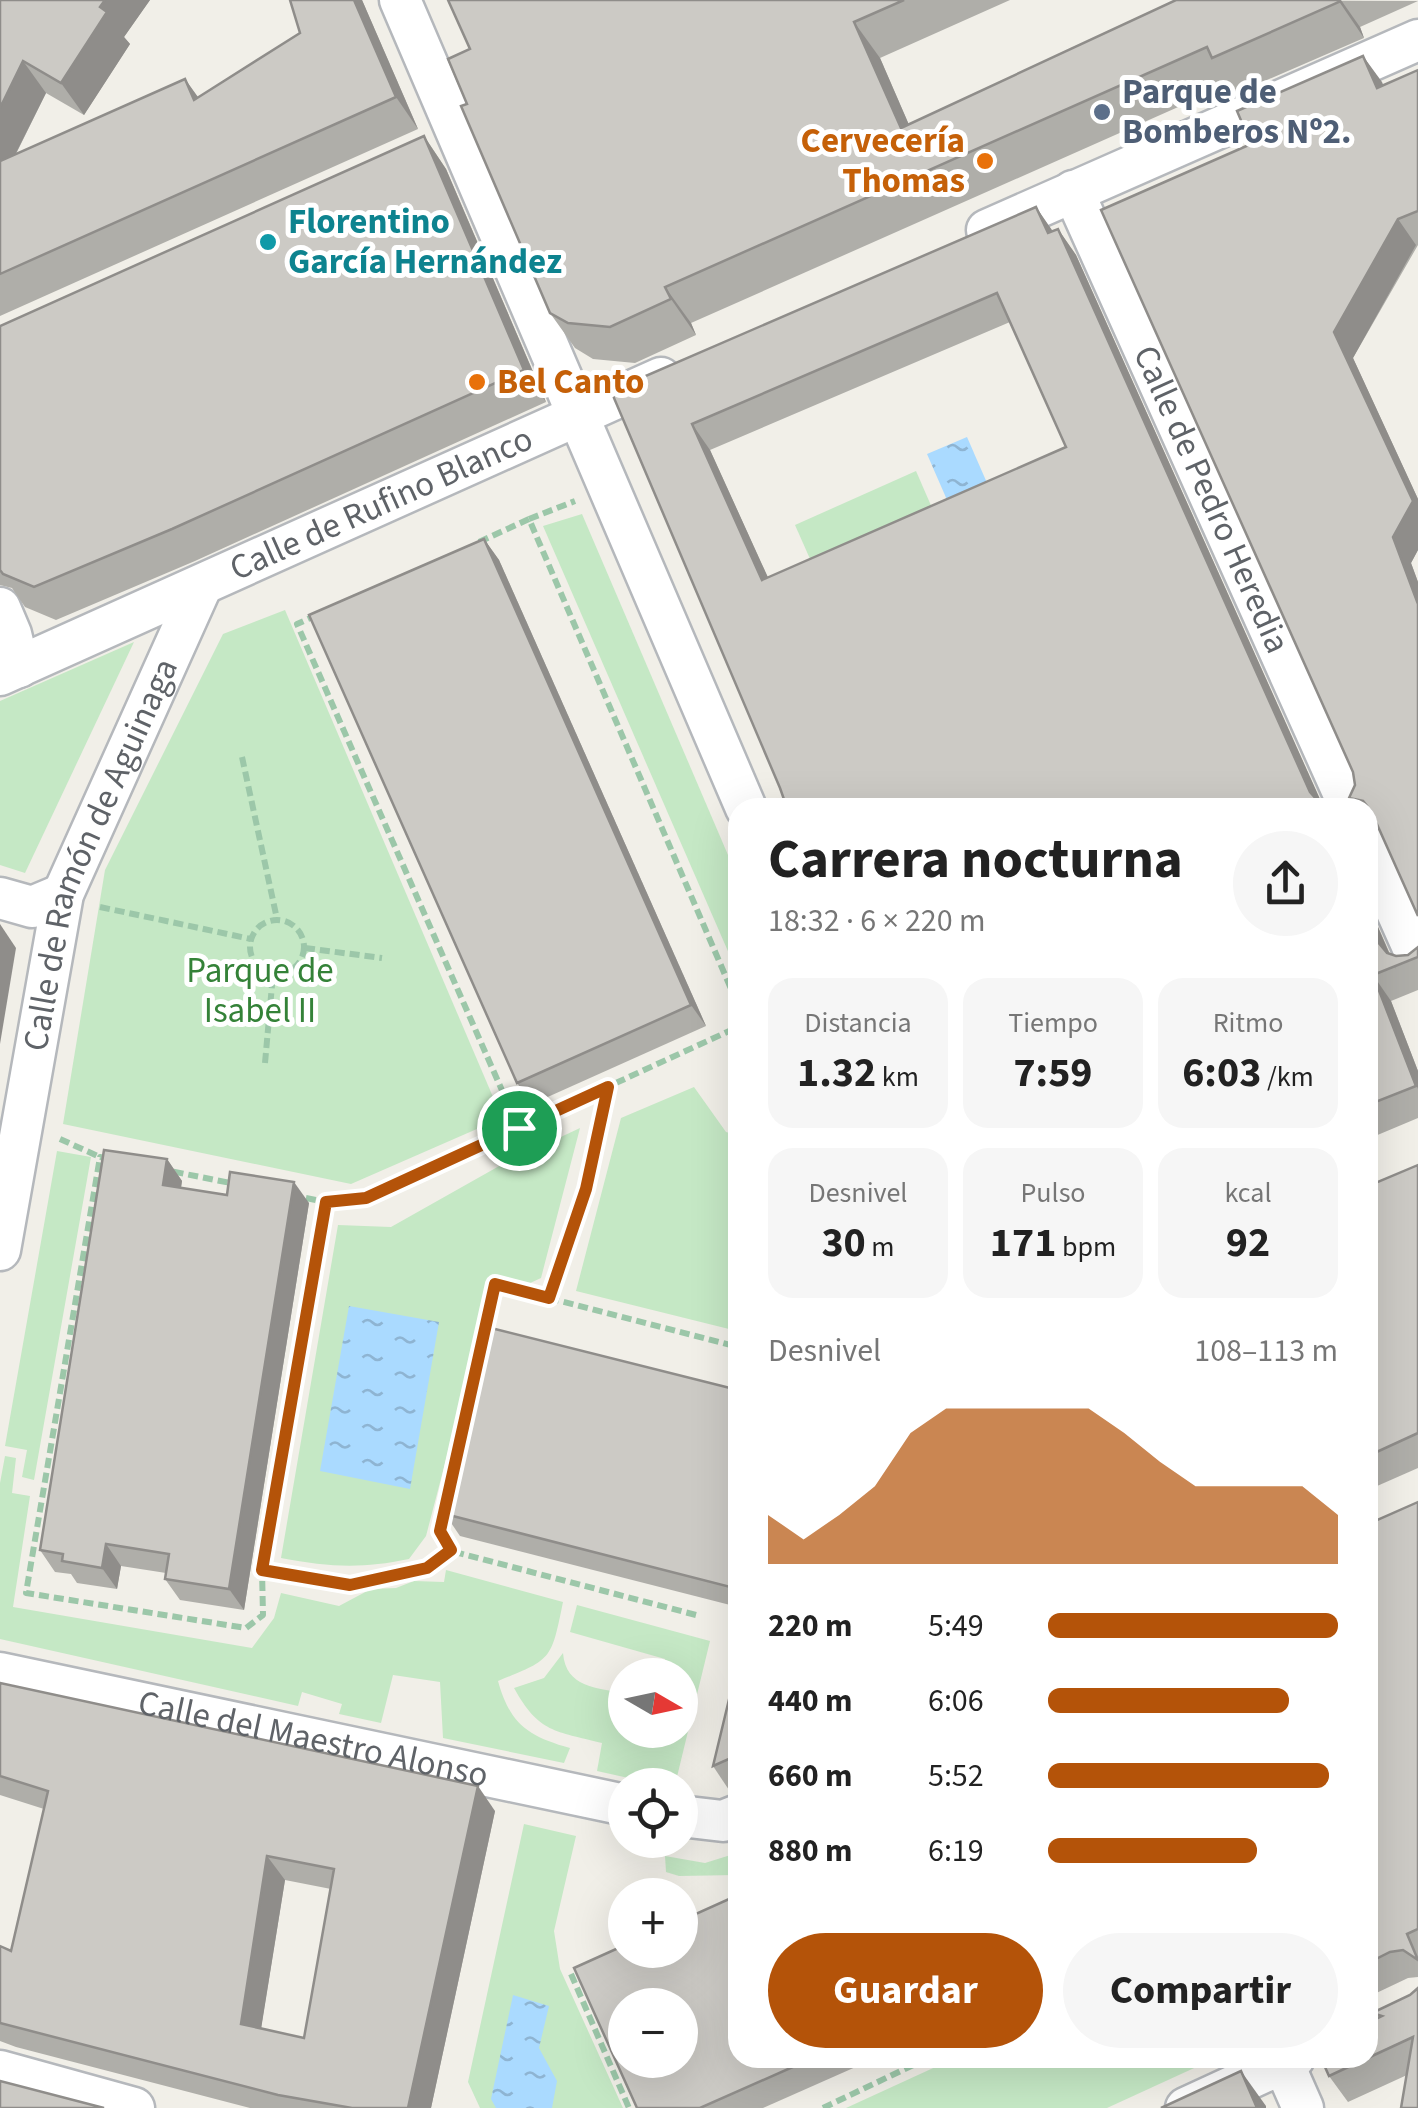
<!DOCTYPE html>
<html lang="es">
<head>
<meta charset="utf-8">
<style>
	body { margin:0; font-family:"Source Sans 3",sans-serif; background:#f6f6f6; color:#222; height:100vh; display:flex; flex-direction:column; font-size:38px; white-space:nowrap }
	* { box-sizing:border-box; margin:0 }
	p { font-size:32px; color:#767676 }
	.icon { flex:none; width:55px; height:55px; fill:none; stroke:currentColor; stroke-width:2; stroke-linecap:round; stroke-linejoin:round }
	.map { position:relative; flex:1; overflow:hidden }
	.sheet { position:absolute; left:728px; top:798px; width:650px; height:1270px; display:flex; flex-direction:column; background:#fff; border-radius:30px; box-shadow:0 10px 40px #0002 }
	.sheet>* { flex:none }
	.needle { width:65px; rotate:99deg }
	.buttons { position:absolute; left:608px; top:1658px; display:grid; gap:20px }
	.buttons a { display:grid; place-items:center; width:90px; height:90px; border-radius:50%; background:#fff; box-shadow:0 10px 40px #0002; font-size:50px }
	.pin { position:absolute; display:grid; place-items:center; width:85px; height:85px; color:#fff; margin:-42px; border:5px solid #fff; border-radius:50%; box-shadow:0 2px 10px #0007 }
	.round { display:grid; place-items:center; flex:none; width:105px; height:105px; border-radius:52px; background:#f6f6f6 }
	.headline { display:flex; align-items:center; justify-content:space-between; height:170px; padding:0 40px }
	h1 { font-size:55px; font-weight:700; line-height:75px }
	.metrics { display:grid; grid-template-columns:repeat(3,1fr); gap:15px; height:170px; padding:10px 40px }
	.metrics div { display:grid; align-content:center; border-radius:25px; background:#f6f6f6; text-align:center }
	.metrics b { font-size:42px; font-weight:700 }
	.metrics small { font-size:28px; font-weight:400 }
	.metrics p { font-size:28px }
	.chart { height:280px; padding:20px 40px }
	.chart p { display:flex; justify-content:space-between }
	.chart svg { width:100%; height:180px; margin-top:10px; fill:#b45309; opacity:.7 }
	.cta { display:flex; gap:20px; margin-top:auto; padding:20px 40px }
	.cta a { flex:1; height:115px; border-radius:60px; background:#b45309; color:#fff; font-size:40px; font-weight:700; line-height:115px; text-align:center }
	.cta a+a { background:#f6f6f6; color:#222 }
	ul { padding:0 40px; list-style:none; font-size:32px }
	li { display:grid; grid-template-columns:160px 120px 1fr; align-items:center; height:75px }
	li i { height:25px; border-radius:12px; background:#b45309 }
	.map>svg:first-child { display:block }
</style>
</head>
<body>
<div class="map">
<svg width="1418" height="2108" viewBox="0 0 1418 2108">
	<defs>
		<pattern id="water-ripples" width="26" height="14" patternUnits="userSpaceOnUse" patternTransform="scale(2.5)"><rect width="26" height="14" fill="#aadaff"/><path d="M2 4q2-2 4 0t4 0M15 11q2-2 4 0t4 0" fill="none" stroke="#8eb4d2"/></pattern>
	</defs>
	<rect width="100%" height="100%" fill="#f1efe8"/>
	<g fill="#c5e8c5">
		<path d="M916 471 943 533 822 586 795 525Z"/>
		<path d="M582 514 737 876V972L543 526Z"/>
		<path d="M285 610 502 1118 351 1184 63 1124 105 870 223 634Z"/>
		<path d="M134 642 25 873 0 865V701Z"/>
		<path d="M694 1087 726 1132 737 1135V1331L576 1291 621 1118Z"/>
		<path d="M580 1128 541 1278 487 1303 426 1536 409 1559C361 1569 329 1567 281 1558L338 1225 391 1227 501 1165Z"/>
		<path d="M57 1151 91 1157 34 1480 22 1477 27 1450 5 1446Z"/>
		<path d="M5 1456 16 1458 12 1493 30 1496 13 1607 252 1648 274 1618 281 1593 339 1606 371 1589 396 1588 414 1581 444 1582 446 1570 563 1602C551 1661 552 1659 498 1681 510 1724 528 1736 570 1748L564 1763 443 1738 440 1682 393 1675 381 1723 339 1714 342 1704 302 1692 298 1706 0 1639V1483Z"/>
		<path d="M577 1605 710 1641 675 1785H660L597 1771 602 1743C555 1731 539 1733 514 1688L544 1678 563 1653C566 1688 596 1687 625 1694V1730H680V1675H662L665 1659 570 1632Z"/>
		<path d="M524 1824 576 1836 554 1931 560 1969 623 2108H480L468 2082Z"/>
		<path d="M737 1853V1875L679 1876 666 1872 665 1856 705 1863Z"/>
		<path d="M955 2058H1216L1107 2108H846Z"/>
	</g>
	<g fill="url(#water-ripples)">
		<path d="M967 437 994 499 954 516 927 454Z"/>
		<path d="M349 1306 439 1322 410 1489 320 1471Z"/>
		<path d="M513 1995 549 2006 539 2048 557 2081 552 2108H496L491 2099Z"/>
	</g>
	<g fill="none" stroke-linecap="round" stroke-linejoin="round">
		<g stroke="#b5b8bc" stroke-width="45">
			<g id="minor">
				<path d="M400 0 746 808"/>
				<path id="s1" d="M1073 191 1350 808"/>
				<path d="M987 230 1418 40"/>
				<path d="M0 608 11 634 19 667"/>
				<path id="s2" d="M0 675 661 378"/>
				<path d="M1368 847 1418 959"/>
				<path d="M0 898 32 907 63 894"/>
				<path id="s3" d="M0 1250 63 894 202 585"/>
				<path id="s4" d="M0 1673 625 1805"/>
				<path d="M680 1816 723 1821 738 1815"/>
				<path d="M1281 2058 1303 2108"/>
				<path d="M0 2071 134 2108"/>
				<path d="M1186 2108 1294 2058"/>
			</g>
		</g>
		<g stroke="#9cc7a9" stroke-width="6" stroke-dasharray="10 5" stroke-linecap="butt">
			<path d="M529 519 575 501"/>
			<path d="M479 542 529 519 738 1005"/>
			<path d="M317 615 297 624 519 1129"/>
			<path d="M242 757 277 919"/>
			<path d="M100 907 251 939"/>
			<circle cx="277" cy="947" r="27"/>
			<path d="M305 948 382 958"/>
			<path d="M265 1063 273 974"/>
			<path d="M60 1139 100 1157"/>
			<path d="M100 1157 326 1202 262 1570 263 1615 246 1628 26 1593Z"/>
			<path d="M326 1202 365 1198 738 1027"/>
			<path d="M549 1298 586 1189 608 1088"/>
			<path d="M262 1570 350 1585 427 1567 451 1551"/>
			<path d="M696 1615 451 1551 440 1531 495 1284 738 1347"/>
			<path d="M571 1974 629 2108"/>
			<path d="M823 2108 928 2058"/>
		</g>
		<use href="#minor" stroke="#fff" stroke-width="40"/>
	</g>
	<g fill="#afaea9" fill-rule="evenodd">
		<path d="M0 0H150L124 37 130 44 84 115 46 93 16 154 185 79 198 98 300 33 290 0H362L418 129 0 316Z"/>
		<path d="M448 0H1010L880 58 909 125 1176 0 1418 1 1360 27 1364 38 1237 93 1230 84 691 323 696 335 635 363 593 359 575 348 550 313 467 104 470 49Z"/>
		<path d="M1363 56 1383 85 1418 70V245L1353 358 1418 499V550L1411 563 1418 582V916L1378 827 1368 824V808H1356L1349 798 1355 785 1251 144Z"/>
		<path d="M424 136 446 169 546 402 195 561 56 620 25 607 12 588 0 585V326Z"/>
		<path d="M1036 207 1052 231 1058 229 1076 255 1321 802 1332 805 1334 808H787L780 788 611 391ZM1010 322 1066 447 768 578 710 450Z"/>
		<path d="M484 539 499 560 706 1026 532 1104 517 1083Z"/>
		<path d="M1368 904 1390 954 1396 956 1408 955 1418 947V990L1391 1001 1418 1071V1118L1368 1139Z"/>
		<path d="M167 1159 182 1181 181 1188 227 1195 309 1203 244 1610 180 1600 165 1579 166 1573 121 1566 117 1589 77 1583 71 1574 55 1572 40 1550Z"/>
		<path d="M1418 1165V1468L1368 1490V1186Z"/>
		<path d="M738 1390V1607L460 1536 445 1514Z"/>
		<path d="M1418 1502V1977L1408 1978 1368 1997V1524Z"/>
		<path d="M738 1662V1787L729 1790 713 1766Z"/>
		<path d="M0 1683 495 1811 431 2108H250L16 2047 0 2041V1946L11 1951 44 1809 0 1795ZM285 1880 331 1889 304 2038 261 2028Z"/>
		<path d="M1410 1995 1418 2108 1407 2075 1348 2102 1329 2076 1376 2018 1372 2013Z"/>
		<path d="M738 2058H876L763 2108H637Z"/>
	</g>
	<g fill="#8f8d8a">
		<path d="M105 0H150L124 37 130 44 84 115 61 83Z"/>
		<path d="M354 0H362L418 129 396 97Z"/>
		<path d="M1338 0H1341L1360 27 1364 38Z"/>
		<path d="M854 22 880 58 926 164 901 128Z"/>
		<path d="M1363 56 1382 82 1395 114 1377 88Z"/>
		<path d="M23 61 46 93 0 185V108Z"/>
		<path d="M185 79 208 111 194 100Z"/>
		<path d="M424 136 446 169 546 402 524 370Z"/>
		<path d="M1036 207 1054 233H1048Z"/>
		<path d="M1398 219 1416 245 1353 358 1418 499V550L1411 563 1418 582V604L1393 537 1334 332Z"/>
		<path d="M1058 229 1076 255 1324 808 1310 792Z"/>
		<path d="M665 287 691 323 696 335 671 299Z"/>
		<path d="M692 424 710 450 781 606 762 580Z"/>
		<path d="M484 539 499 560 706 1026 691 1005Z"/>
		<path d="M1368 904 1396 969 1378 942 1368 919Z"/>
		<path d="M0 924 16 948 0 1044Z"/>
		<path d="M1373 975 1391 1001 1418 1071V1089Z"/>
		<path d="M167 1159 182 1181 178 1206 163 1185Z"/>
		<path d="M294 1182 309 1203 244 1610 229 1589Z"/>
		<path d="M106 1544 121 1566 117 1589 102 1568Z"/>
		<path d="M478 1786 495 1811 431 2108H408Z"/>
		<path d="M267 1856 285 1880 258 2048 241 2024Z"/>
		<path d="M1241 2071 1266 2106V2108H1257Z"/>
	</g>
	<g fill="#cccac5" stroke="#8f8d8a" stroke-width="2.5" fill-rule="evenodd">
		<path d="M0 0H105L100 7 107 12 61 83 23 61 0 108Z"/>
		<path d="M290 0H354L396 97 0 274V161L185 79 194 100 300 33Z"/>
		<path d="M448 0H904L854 22 901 128 1176 0H1338L1339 2 1212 58 1207 47 665 287 671 299 610 327 568 323 550 313 461 106 467 104 448 59 470 49Z"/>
		<path d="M1363 56 1377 88 1418 70V211L1398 219 1334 332 1413 501 1393 537 1418 604V916L1371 811 1363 801 1349 798 1355 785 1353 772 1101 210 1251 144 1237 111Z"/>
		<path d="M424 136 524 370 172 529 34 587 3 574 0 570V326Z"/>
		<path d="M1036 207 1048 233 1058 229 1310 792 1319 802 1332 805 1331 808H787L780 788 611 391ZM997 293 1066 447 762 580 692 424Z"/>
		<path d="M484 539 691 1005 517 1083 309 615Z"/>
		<path d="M1368 919 1378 942 1387 953 1396 956 1408 955 1418 947V957L1373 975 1416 1086 1368 1105Z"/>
		<path d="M104 1150 167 1159 163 1185 227 1195 230 1172 294 1182 229 1589 165 1579 169 1554 106 1544 102 1568 62 1561 63 1554 40 1550Z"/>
		<path d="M1418 1165V1433L1368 1456V1186Z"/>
		<path d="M491 1328 738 1390V1589L445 1514Z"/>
		<path d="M1418 1502V1929L1407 1934 1418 1960 1403 1950 1390 1952 1368 1963V1524Z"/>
		<path d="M738 1662V1755L713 1766Z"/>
		<path d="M0 1683 478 1786 408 2108H352L278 2095 0 2023V1946L11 1951 48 1791 0 1776ZM267 1856 334 1869 304 2038 241 2024Z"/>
		<path d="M738 1895V2058H813L700 2108H637L574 1968 625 1945V1950H680V1921ZM625 2005H680V2060H625Z"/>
		<path d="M1418 1988V2108H1401L1413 2037 1329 2076 1321 2058H1368V2023L1382 2016 1372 2013 1410 1995Z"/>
		<path d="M1241 2071 1257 2108H1161Z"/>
		<path d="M0 2081 104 2108H0Z"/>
	</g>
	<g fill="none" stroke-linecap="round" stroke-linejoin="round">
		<g stroke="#fff" stroke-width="20">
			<path id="route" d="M608 1087 586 1189 549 1298 495 1284 440 1531 451 1550 427 1568 350 1585 262 1570 326 1202 366 1198Z"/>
		</g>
		<use href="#route" stroke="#b45309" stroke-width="12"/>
	</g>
	<circle fill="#5c6f8a" stroke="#fff" stroke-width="4" cx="1102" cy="112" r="10"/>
	<g fill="#e8710a" stroke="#fff" stroke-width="4">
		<circle cx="985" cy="161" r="10"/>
		<circle cx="477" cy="382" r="10"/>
	</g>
	<circle fill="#0f9aa8" stroke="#fff" stroke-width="4" cx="268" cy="242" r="10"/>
	<g text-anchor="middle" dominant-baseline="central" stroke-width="10" stroke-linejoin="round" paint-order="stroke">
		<g font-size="35" font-weight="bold" fill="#4e5e75" stroke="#fff" text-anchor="start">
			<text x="1122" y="92">Parque de<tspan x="1122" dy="40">Bomberos Nº2.</tspan></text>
		</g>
		<g font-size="35" font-weight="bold" fill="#c56008" stroke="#fff" text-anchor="end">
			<text x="965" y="141">Cervecería<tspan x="965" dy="40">Thomas</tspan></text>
			<text x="497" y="382" text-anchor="start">Bel Canto</text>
		</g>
		<g font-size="35" font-weight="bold" fill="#0d838f" stroke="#fff" text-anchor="start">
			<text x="288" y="222">Florentino<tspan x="288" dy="40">García Hernández</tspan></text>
		</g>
		<g font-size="35" fill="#5f6368" stroke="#fff">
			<text stroke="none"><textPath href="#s1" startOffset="338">Calle de Pedro Heredia</textPath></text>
			<text stroke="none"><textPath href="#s2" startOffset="418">Calle de Rufino Blanco</textPath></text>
			<text stroke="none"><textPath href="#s3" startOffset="410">Calle de Ramón de Aguinaga</textPath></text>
			<text stroke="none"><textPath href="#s4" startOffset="320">Calle del Maestro Alonso</textPath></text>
		</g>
		<g font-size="35" fill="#348238" stroke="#fff">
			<text x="260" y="971">Parque de<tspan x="260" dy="40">Isabel II</tspan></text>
		</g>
	</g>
</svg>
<div class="buttons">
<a><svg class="needle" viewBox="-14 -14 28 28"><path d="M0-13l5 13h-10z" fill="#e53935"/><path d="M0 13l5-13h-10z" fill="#767676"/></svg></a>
<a><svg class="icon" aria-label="locate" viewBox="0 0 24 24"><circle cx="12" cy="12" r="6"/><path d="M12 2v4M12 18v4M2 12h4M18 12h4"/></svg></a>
<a>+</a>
<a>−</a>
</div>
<div class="pin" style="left:519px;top:1128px;background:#1e9e55"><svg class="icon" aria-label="arrive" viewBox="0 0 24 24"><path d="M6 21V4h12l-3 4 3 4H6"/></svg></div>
<section class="sheet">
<div class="headline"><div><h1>Carrera nocturna</h1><p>18:32 · 6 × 220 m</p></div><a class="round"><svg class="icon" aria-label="share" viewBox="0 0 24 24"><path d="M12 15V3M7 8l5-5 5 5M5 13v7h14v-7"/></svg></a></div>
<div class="metrics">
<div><p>Distancia</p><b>1.32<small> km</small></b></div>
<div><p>Tiempo</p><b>7:59</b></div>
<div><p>Ritmo</p><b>6:03<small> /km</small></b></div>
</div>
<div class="metrics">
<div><p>Desnivel</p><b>30<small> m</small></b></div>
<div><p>Pulso</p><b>171<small> bpm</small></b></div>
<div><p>kcal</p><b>92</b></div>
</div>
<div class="chart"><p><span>Desnivel</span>108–113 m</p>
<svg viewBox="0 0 160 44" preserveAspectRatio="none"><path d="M0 44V32L10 38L20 32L30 25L40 12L50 6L60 6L70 6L80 6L90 6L100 12L110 19L120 25L130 25L140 25L150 25L160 32V44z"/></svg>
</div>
<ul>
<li><b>220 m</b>5:49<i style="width:100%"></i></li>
<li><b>440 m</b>6:06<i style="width:83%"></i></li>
<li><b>660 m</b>5:52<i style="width:97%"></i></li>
<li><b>880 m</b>6:19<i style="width:72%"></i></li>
</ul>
<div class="cta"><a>Guardar</a><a>Compartir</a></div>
</section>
</div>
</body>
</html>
